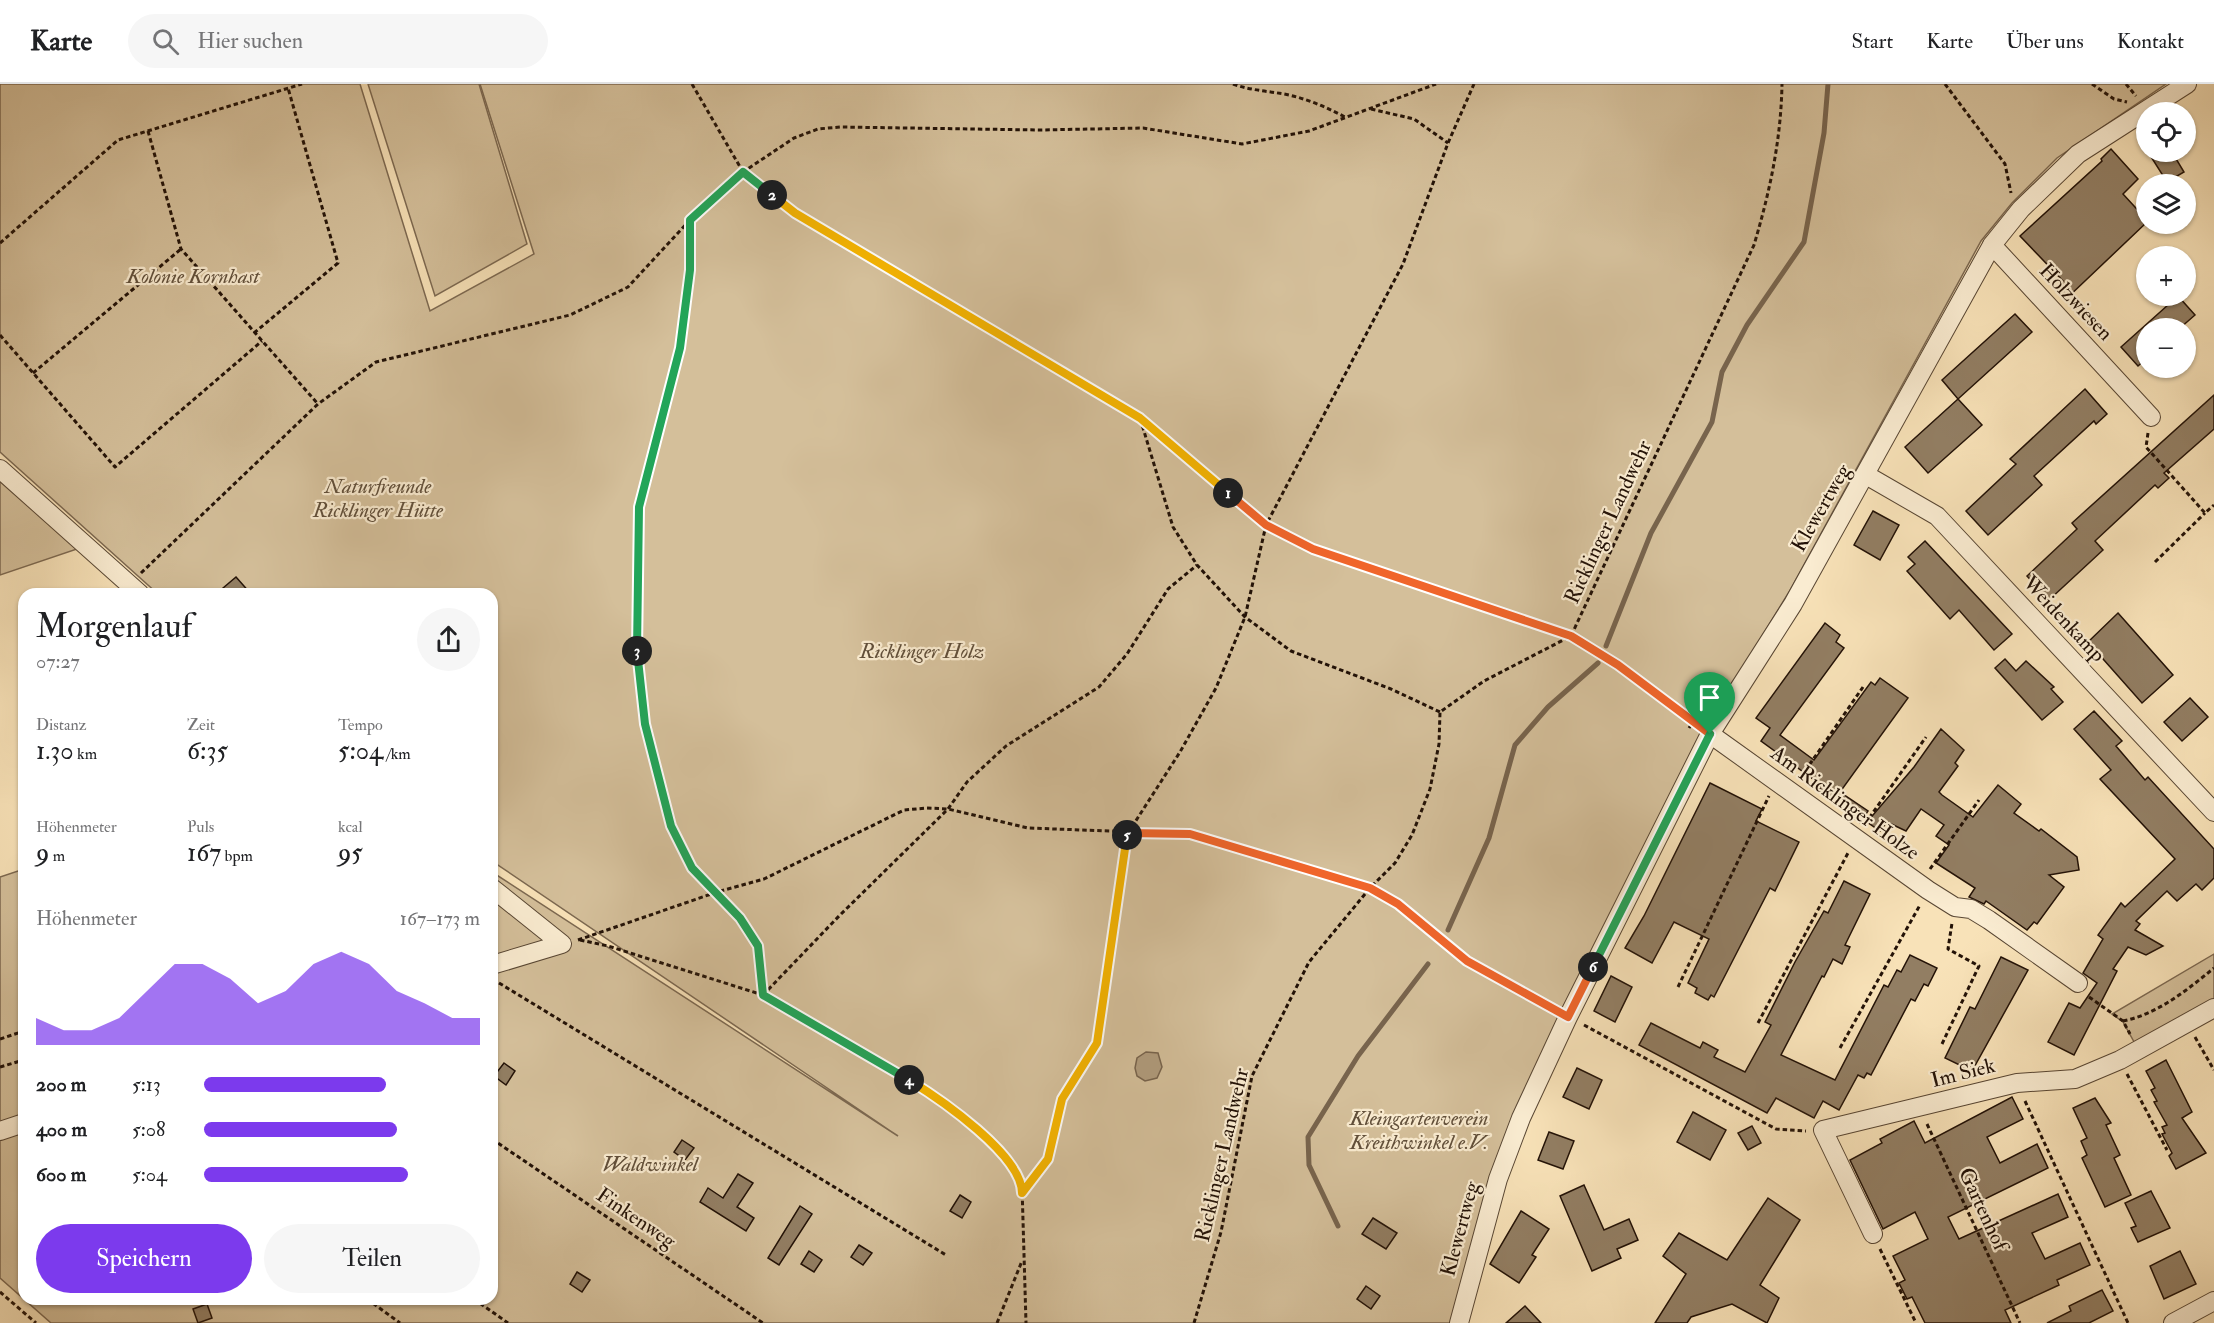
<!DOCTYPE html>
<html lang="de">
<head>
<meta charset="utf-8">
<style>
	body { margin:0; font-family:"IM FELL Double Pica",serif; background:#f6f6f6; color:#202124; height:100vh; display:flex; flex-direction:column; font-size:22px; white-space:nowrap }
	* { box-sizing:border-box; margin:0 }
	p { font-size:20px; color:#757577 }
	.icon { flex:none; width:33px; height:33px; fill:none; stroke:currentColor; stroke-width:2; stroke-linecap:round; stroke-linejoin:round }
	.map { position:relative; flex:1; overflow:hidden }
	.drawer { position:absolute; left:18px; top:504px; width:480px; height:717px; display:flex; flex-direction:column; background:#fff; border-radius:18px; box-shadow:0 2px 4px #0004 }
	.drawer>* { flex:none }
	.buttons { position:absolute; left:2136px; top:18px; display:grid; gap:12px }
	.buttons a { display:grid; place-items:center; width:60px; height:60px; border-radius:50%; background:#fff; box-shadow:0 2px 4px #0004; font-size:30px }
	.pin { position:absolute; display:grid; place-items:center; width:51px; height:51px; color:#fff; margin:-62px -26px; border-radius:50% 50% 50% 0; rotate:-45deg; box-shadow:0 0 6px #0007 }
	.pin .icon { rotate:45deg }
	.km { position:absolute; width:30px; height:30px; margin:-15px; border-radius:50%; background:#222; color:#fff; font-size:16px; line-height:30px; text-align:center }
	.round { display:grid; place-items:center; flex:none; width:63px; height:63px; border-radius:32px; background:#f6f6f6 }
	.overview { display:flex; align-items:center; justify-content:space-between; height:102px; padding:0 18px }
	h1 { font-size:33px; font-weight:600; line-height:45px }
	.stats { display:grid; grid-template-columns:repeat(3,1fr); gap:9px; height:102px; padding:6px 18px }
	.stats div { display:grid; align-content:center }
	.stats b { font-size:26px; font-weight:600 }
	.stats small { font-size:16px; font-weight:400 }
	.stats p { font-size:16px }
	.chart { height:168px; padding:12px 18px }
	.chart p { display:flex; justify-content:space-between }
	.chart svg { width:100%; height:108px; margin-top:6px; fill:#7c3aed; opacity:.7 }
	.cta { display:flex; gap:12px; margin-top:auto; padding:12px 18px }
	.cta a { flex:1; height:69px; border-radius:36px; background:#7c3aed; color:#fff; font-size:24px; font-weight:600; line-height:69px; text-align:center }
	.cta a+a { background:#f6f6f6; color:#202124 }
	ul { padding:0 18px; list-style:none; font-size:20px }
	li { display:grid; grid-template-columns:96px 72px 1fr; align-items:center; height:45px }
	li i { height:15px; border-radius:8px; background:#7c3aed }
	header { display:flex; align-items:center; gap:36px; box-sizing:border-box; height:84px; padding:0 30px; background:#fff; border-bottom:2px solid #e0e0e0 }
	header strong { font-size:28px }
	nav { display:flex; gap:33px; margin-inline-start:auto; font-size:21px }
	.search { width:420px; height:54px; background:#f6f6f6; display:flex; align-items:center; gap:15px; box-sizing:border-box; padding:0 21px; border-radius:33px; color:#757577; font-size:22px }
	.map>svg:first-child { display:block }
</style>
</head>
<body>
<header>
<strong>Karte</strong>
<div class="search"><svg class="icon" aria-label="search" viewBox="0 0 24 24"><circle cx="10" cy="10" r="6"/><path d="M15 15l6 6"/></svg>Hier suchen</div>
<nav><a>Start</a><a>Karte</a><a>Über uns</a><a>Kontakt</a></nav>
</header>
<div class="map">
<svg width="2214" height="1239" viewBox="0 0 2214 1239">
	<rect width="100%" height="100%" fill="#f8e2b8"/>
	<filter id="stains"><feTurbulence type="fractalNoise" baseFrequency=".00333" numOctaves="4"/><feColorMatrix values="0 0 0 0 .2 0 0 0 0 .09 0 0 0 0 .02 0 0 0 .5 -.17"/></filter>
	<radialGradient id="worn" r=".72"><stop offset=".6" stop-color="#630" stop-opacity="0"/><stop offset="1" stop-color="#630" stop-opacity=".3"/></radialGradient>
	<g fill="#d4bf9a" stroke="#7c6850" stroke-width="1.5">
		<path d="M0 0H360L430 227 534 170 480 0H2166L2057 74 2012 119 1981 157 1789 508 1702 650 1558 935 1452 1239H51L0 1194V793L24 785V1215H492V788L898 1052 492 777V510H158L0 368Z"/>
		<path d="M368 0H479L527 160 435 212Z"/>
		<path d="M0 396 77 465 0 491Z"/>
		<path d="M2214 870V924L2138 965 2123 938 2112 930Z"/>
	</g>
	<path fill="#b09b7c" stroke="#78644d" stroke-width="1.5" d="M1146 968 1158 969 1162 983 1157 994 1145 997 1137 992 1135 984 1137 974Z"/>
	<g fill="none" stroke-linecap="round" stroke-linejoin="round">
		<g stroke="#78644d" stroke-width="5">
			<path d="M1606 562 1651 449 1712 338 1722 288 1747 241 1804 158 1824 49 1828 0"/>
			<path d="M1448 846 1489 754 1515 661 1548 623 1598 579"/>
			<path d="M1338 1142 1309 1081 1308 1053 1358 972 1428 880"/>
		</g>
	</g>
	<g fill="#927e63" stroke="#231207" stroke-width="1.5">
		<path d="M2111 65 2138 95 2123 110 2146 135V139L2065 216 2055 205 2063 197 2020 152 2102 77 2101 75Z"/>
		<path d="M2148 68H2172L2184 88 2167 98Z"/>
		<path d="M2178 212 2195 231 2180 244H2146V275L2138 282 2121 263Z"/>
		<path d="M2015 230 2032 248 1958 315 1942 296Z"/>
		<path d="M2085 305 2107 330 2096 340 2094 337 2034 392 2042 401 1988 451 1966 427 2016 380 2010 375Z"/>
		<path d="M2214 311V345L2164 389 2169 394 2158 404 2155 401 2095 457 2103 466 2049 516 2027 492 2077 445 2072 439Z"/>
		<path d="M1958 315 1982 341 1928 389 1905 363Z"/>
		<path d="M1873 427 1899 441 1880 476 1854 461Z"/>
		<path d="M1925 457 2012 550 1994 566 1959 526 1950 535 1907 487 1915 480 1908 473Z"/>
		<path d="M236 493 251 510H216Z"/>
		<path d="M2118 529 2173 591 2142 619 2088 558Z"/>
		<path d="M1825 539 1840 551 1836 558 1844 564 1780 651 1814 676 1871 598 1875 601 1880 594 1908 614 1840 708 1868 727 1860 739 1832 718 1834 715 1819 704 1821 701 1761 657 1770 644 1756 634Z"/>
		<path d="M2005 575 2016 587 2026 577 2054 603 2051 605 2063 618 2042 636 1995 584Z"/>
		<path d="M2190 614 2208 633 2182 657 2164 638Z"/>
		<path d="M2094 627 2122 657 2116 662 2145 696 2148 693 2214 765V794L2202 806 2196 800 2177 817 2167 807 2136 837 2140 840 2135 846 2163 862 2146 871 2128 863 2113 885 2117 887 2074 971 2048 958 2069 919 2080 924 2097 899 2083 889 2103 855 2098 851 2121 819 2125 823 2175 775 2100 695 2111 686 2074 645Z"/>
		<path d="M1941 645 1964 666 1955 679 1958 682 1939 708 1942 711 1973 733 1998 701 2021 720 2014 729 2039 747 2041 745 2077 773 2079 786 2049 791 2064 803 2037 840 2034 838 2027 846 1986 817 1984 820 1969 813 1975 804 1936 779 1949 761 1936 752 1944 741 1921 725 1906 747 1887 738 1880 747 1867 738 1914 683Z"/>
		<path d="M1710 699 1762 725 1756 737 1799 758 1775 807 1770 804 1714 913 1711 911 1708 916 1695 909 1697 904 1688 899 1709 855 1674 838 1652 879 1625 864 1644 832Z"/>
		<path d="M1844 797 1870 810 1845 861 1850 863 1842 880 1833 875 1824 893 1822 892 1781 971 1835 996 1884 901 1888 903 1897 886 1901 888 1910 871 1937 884 1928 902 1924 900 1915 917 1911 915 1871 991 1867 989 1864 994 1858 991 1839 1026 1823 1017 1814 1034 1776 1014 1767 1029 1639 961 1651 939 1700 964 1703 958 1718 966 1714 973 1745 988 1771 941 1765 938 1795 878 1824 827 1828 829Z"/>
		<path d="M2001 873 2028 886 1972 987 1945 974 1970 923 1975 925Z"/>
		<path d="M1611 892 1632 903 1615 938 1594 927Z"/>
		<path d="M2166 976 2192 1028 2182 1034 2206 1069 2176 1085 2169 1072 2172 1069 2162 1050 2165 1049 2162 1043 2167 1041 2154 1018 2157 1017 2151 1006 2155 1004 2146 987Z"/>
		<path d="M504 979 515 987 506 1001 494 992Z"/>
		<path d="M1577 984 1602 996 1589 1025 1563 1013Z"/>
		<path d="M2012 1013 2023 1035 1987 1053 2000 1079 2037 1060 2048 1084 1948 1133 1959 1155 2058 1110 2068 1133 2032 1149 2045 1175 2080 1159 2090 1181 2057 1196 2059 1201 2005 1226 2011 1239H1925L1912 1213 1907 1215 1899 1199 1905 1196 1893 1172 1928 1155 1915 1128 1883 1145 1850 1076 1882 1059 1880 1055 1914 1037 1925 1059Z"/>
		<path d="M2095 1014 2111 1039 2106 1041 2120 1071 2114 1074 2131 1111 2105 1123 2082 1074 2087 1071 2081 1057 2087 1054 2073 1024Z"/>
		<path d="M1693 1028 1726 1046 1710 1076 1677 1058Z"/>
		<path d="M1752 1042 1761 1059 1748 1066 1738 1049Z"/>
		<path d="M1549 1048 1574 1057 1563 1085 1538 1076Z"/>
		<path d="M682 1056 694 1064 685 1076 674 1068Z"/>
		<path d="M738 1090 753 1099 737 1123 754 1134 746 1147 700 1118 708 1104 723 1114Z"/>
		<path d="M1584 1101 1604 1146 1629 1135 1638 1156 1617 1165 1621 1174 1592 1187 1560 1112Z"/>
		<path d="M2151 1107 2170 1144 2138 1158 2131 1144 2136 1142 2125 1119Z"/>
		<path d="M960 1111 971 1118 962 1134 950 1127Z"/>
		<path d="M1768 1114 1800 1136 1760 1201 1779 1214 1767 1239 1732 1220 1691 1233 1687 1239H1655L1686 1190 1663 1172 1679 1149 1727 1176Z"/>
		<path d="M800 1122 812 1130 779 1181 768 1174Z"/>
		<path d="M1521 1127 1549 1145 1532 1171 1536 1173 1519 1199 1490 1180Z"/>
		<path d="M1373 1134 1397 1149 1386 1165 1362 1150Z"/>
		<path d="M859 1161 872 1169 863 1181 851 1173Z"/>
		<path d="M809 1167 822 1176 814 1188 801 1180Z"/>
		<path d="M2180 1167 2196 1200 2164 1215 2150 1182Z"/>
		<path d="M577 1188 590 1196 582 1208 570 1200Z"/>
		<path d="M1366 1202 1380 1212 1371 1225 1357 1215Z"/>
		<path d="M2102 1206 2113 1227 2089 1239H2047L2071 1227 2069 1222Z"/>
		<path d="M207 1220 212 1234 198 1239 193 1225Z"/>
		<path d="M1525 1222 1541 1239H1506Z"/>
	</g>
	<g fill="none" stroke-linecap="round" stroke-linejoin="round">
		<g stroke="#584633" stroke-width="20">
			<g id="minor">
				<path d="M1992 161 2151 333"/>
				<path d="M0 385 140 510"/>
				<path d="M1866 391 1937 432 2214 728"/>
				<path d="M1710 650 1928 806 1955 823 1971 825 1989 836 2078 899"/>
				<path d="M492 804 562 860 492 881"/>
				<path d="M0 1047 24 1039"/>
				<path d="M1873 1150 1823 1046 2017 999 2075 995 2120 976 2214 924"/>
				<path d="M1459 1239 1498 1095 1521 1034 1568 933 1710 650 1793 520 1992 161 2021 125 2078 70 2187 0"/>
				<path d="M2173 1239 2214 1217"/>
			</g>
		</g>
		<g stroke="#231207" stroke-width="3" stroke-dasharray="4.5 3" stroke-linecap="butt">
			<path d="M692 0 743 88 795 129 1140 334 1173 443 1197 481 1245 533 1291 567 1391 605 1440 628"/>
			<path d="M1233 0C1252 7 1270 7 1289 11 1310 16 1328 24 1347 34"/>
			<path d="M1945 0 2005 80 2011 109"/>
			<path d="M2092 0 2114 15 2127 18"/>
			<path d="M2126 0 2136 12"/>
			<path d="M1371 25 1414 35 1448 59"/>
			<path d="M148 47 181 165 318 320"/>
			<path d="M690 137V186L680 264 639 423 637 572 644 640 671 743 692 785 740 834 758 862 763 911"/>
			<path d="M0 159 118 56 302 0"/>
			<path d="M254 249 338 179 288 4"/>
			<path d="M0 251 115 383 262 257"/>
			<path d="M33 289 181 165"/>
			<path d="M1141 335 1266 441 1313 465 1571 552 1618 581 1696 640"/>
			<path d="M2148 349 2146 363 2205 429 2214 421"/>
			<path d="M2155 478 2205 429"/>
			<path d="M141 489 318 320 376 278 570 231 628 203 690 136 743 88 794 54 818 45 840 43 1040 46 1143 44 1242 60 1309 47 1436 0"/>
			<path d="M1689 644 1693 638"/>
			<path d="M1801 693 1863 603"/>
			<path d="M1865 740 1926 653"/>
			<path d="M1930 785 1979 716"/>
			<path d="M578 856 717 808 764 795 904 726 927 724 948 725 1028 744 1190 750 1242 764 1370 804 1398 820 1467 877 1554 925"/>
			<path d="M580 856 608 862 763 911 939 1014 1003 1068 1022 1102 1026 1239"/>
			<path d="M499 899 946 1171"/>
			<path d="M1678 903 1769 712"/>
			<path d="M763 911 840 831 948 725 967 698 1006 662 1099 603 1127 570 1168 505 1197 481"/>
			<path d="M2089 913 2123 937 2130 950"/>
			<path d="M2123 937C2158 930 2187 906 2214 884"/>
			<path d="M1758 939 1848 769"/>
			<path d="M1584 941 1776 1045 1806 1047"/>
			<path d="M2195 953 2214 986"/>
			<path d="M0 955 24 947"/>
			<path d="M1942 960 1979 882 1948 865 1952 839"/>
			<path d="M1840 964 1920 821"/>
			<path d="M0 983 24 976"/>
			<path d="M2127 990 2167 1066"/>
			<path d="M2025 1017 2128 1239"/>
			<path d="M1927 1040 2020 1239"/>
			<path d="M492 1055 763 1239"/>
			<path d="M1022 1109 1048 1075 1062 1015 1097 959 1128 749 1180 668 1216 604 1245 533 1266 441 1403 180 1448 59 1474 0"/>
			<path d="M1880 1165 1916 1239"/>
			<path d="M0 1208 36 1239"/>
			<path d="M367 1215 400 1239"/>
			<path d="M474 1215 508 1239"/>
			<path d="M997 1239 1022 1177"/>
			<path d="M1194 1239 1221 1148 1252 992 1309 878 1370 804 1395 779 1412 751 1430 705 1439 660 1440 628 1484 597 1571 552 1754 161C1770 107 1781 56 1782 0"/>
		</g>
		<use href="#minor" stroke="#faecd1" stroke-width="18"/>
	</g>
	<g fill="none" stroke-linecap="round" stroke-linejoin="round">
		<g stroke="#fff" stroke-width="12">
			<path id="split-1" d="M1228 409 1266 441 1313 465 1571 552 1618 581 1710 650"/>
		</g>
		<g stroke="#fff" stroke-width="12">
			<path id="split-2" d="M772 111 795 129 1140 334 1228 409"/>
		</g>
		<g stroke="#fff" stroke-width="12">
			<path id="split-3" d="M637 567 639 423 680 264 690 186V136L743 88 772 111"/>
		</g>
		<g stroke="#fff" stroke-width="12">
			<path id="split-4" d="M637 567 645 640 671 742 692 784 740 834 758 862 763 911 909 996"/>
		</g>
		<g stroke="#fff" stroke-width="12">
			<path id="split-5" d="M909 996C940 1015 1022 1071 1022 1109L1048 1075 1062 1015 1097 959 1127 751"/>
		</g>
		<g stroke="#fff" stroke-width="12">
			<path id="split-6" d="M1127 751 1128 749 1190 750 1370 804 1398 820 1467 877 1568 933 1593 883"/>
		</g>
		<g stroke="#fff" stroke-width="12">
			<path id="split-7" d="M1593 883 1710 650"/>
		</g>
		<use href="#split-1" stroke="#f0652b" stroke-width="8"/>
		<use href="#split-2" stroke="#f5b400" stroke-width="8"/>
		<use href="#split-3" stroke="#22a559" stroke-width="8"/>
		<use href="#split-4" stroke="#22a559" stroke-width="8"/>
		<use href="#split-5" stroke="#f5b400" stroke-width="8"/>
		<use href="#split-6" stroke="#f0652b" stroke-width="8"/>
		<use href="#split-7" stroke="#22a559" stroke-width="8"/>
	</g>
	<g text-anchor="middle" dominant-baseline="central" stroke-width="4.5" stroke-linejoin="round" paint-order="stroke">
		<g font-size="21" font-style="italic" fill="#614f3a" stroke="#faecd1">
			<text x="193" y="192">Kolonie Kornhast</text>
			<text x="378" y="402">Naturfreunde<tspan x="378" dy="24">Ricklinger Hütte</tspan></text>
			<text x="922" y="567">Ricklinger Holz</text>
			<text x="1419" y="1034">Kleingartenverein<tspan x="1419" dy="24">Kreithwinkel e.V.</tspan></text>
			<text x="650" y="1080">Waldwinkel</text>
		</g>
		<g font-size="21" fill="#231207" stroke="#faecd1">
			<text transform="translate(2076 218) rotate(47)">Holzwiesen</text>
			<text transform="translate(1821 424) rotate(-60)">Klewertweg</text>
			<text transform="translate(1608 438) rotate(-65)">Ricklinger Landwehr</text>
			<text transform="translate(2064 535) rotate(47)">Weidenkamp</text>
			<text transform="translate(1845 719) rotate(36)">Am Ricklinger Holze</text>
			<text transform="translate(1963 989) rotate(-14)">Im Siek</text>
			<text transform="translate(1222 1071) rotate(-77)">Ricklinger Landwehr</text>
			<text transform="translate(1983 1125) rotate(65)">Gartenhof</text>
			<text transform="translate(636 1134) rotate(34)">Finkenweg</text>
			<text transform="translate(1460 1145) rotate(-75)">Klewertweg</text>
		</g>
	</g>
	<rect width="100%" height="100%" filter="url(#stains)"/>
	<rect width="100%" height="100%" fill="url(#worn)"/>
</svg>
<div class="buttons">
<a><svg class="icon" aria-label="locate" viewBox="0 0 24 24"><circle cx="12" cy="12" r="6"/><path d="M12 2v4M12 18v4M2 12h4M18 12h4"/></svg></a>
<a><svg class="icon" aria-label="layers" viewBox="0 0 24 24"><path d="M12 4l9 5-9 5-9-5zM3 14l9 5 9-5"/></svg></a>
<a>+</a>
<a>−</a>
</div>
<div class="pin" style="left:1710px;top:650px;background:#1e9e55"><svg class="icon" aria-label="arrive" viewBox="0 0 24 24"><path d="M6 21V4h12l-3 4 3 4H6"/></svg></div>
<b class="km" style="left:1228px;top:409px">1</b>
<b class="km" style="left:772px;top:111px">2</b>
<b class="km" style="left:637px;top:567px">3</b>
<b class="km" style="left:909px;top:996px">4</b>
<b class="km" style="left:1127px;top:751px">5</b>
<b class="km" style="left:1593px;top:883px">6</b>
<section class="drawer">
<div class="overview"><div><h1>Morgenlauf</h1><p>07:27</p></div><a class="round"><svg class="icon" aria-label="share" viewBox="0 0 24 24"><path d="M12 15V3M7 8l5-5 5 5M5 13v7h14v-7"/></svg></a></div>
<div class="stats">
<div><p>Distanz</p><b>1.30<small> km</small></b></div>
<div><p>Zeit</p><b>6:35</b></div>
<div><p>Tempo</p><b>5:04<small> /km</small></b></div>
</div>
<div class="stats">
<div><p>Höhenmeter</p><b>9<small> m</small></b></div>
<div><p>Puls</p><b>167<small> bpm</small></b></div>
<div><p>kcal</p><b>95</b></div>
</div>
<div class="chart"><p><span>Höhenmeter</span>167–173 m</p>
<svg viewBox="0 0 160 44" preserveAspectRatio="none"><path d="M0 44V33L10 38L20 38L30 33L40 22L50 11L60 11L70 17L80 27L90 22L100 11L110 6L120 11L130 22L140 27L150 33L160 33V44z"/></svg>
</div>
<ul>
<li><b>200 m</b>5:13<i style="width:66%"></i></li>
<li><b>400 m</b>5:08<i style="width:70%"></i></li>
<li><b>600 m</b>5:04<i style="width:74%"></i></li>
</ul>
<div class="cta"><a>Speichern</a><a>Teilen</a></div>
</section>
</div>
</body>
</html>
